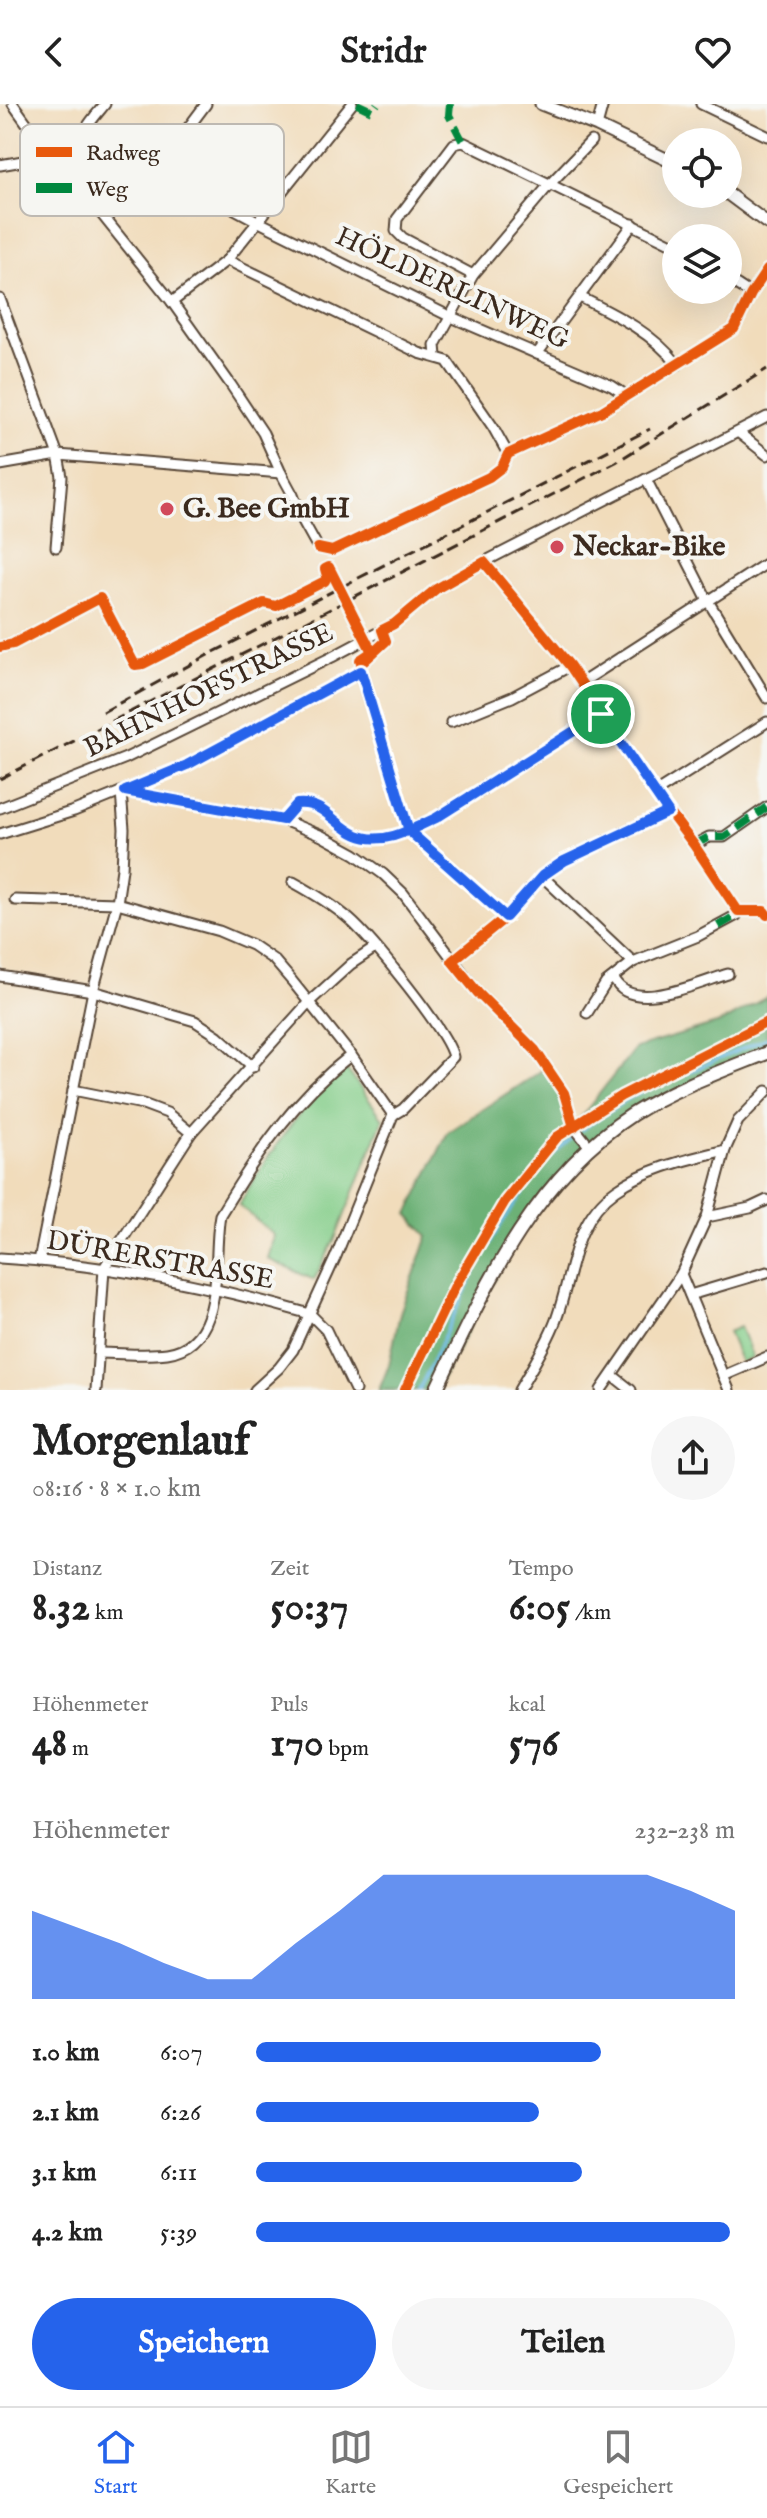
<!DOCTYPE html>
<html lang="de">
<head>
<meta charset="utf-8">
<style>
	body { margin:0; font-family:"IM FELL English",serif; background:#f6f6f6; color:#222; height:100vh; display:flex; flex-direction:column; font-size:30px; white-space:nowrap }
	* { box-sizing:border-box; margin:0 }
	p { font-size:26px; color:#767676 }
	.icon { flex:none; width:44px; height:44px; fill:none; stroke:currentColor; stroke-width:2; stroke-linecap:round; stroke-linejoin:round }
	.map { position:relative; height:1286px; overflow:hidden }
	.drawer { display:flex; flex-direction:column; background:#fff; flex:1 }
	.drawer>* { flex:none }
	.buttons { position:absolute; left:662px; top:24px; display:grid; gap:16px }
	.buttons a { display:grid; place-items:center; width:80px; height:80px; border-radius:50%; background:#fff; box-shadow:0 8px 32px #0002; font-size:40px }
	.pin { position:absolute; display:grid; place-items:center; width:68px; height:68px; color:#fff; margin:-34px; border:4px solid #fff; border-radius:50%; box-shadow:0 2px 8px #0007 }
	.round { display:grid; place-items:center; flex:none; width:84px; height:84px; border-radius:42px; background:#f6f6f6 }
	.overview { display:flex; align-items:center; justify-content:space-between; height:136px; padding:0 32px }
	h1 { font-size:44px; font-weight:700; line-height:60px }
	.stats { display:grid; grid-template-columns:repeat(3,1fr); gap:12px; height:136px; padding:8px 32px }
	.stats div { display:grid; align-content:center }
	.stats b { font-size:40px; font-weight:700 }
	.stats small { font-size:22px; font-weight:400 }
	.stats p { font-size:22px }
	.chart { height:224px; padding:16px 32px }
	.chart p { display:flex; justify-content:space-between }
	.chart svg { width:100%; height:144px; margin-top:8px; fill:#2563eb; opacity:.7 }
	.cta { display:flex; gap:16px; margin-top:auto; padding:16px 32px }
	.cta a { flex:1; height:92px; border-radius:48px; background:#2563eb; color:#fff; font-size:32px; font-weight:700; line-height:92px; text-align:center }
	.cta a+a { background:#f6f6f6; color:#222 }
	ul { padding:0 32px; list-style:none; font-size:26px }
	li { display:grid; grid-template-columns:128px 96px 1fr; align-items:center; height:60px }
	li i { height:20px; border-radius:10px; background:#2563eb }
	header { display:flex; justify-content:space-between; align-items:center; height:104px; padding:0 32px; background:#fff; font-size:36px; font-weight:700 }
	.dock { display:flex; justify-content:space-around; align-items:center; height:112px; border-top:2px solid #e0e0e0; background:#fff; font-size:22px; color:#767676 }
	.dock a { display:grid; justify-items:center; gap:4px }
	.dock .active { color:#2563eb }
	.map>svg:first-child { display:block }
</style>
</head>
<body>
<header><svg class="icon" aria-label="back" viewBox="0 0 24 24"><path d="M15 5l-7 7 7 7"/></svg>Stridr<svg class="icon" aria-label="heart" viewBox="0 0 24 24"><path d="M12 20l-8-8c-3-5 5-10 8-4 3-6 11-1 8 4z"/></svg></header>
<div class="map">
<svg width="767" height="1286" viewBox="0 0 767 1286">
	<rect width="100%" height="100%" fill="#f6f6f2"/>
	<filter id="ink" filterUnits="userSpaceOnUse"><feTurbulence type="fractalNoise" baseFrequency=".0125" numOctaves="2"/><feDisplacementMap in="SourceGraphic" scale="16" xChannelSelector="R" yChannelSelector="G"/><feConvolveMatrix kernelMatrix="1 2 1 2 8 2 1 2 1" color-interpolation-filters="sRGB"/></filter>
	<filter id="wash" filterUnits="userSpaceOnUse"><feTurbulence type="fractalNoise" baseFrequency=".006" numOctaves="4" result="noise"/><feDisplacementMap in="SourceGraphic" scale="32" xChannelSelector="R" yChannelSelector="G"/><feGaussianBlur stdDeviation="1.8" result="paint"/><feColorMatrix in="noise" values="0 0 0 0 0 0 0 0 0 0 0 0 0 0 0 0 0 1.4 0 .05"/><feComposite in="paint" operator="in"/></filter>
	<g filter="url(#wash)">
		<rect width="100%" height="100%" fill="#f1dcbb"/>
		<g fill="#85ce8a" stroke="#607c54" stroke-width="2">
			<path d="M345 963 383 1015 335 1135 314 1176 268 1155 274 1131 239 1101C267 1051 301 1001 345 963Z"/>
			<path d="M740 1223 753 1254 741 1259 728 1228Z"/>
		</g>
		<path fill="#6cb176" stroke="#546e4a" stroke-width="2" d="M767 893V949L618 1021 527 1115 436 1286H379L389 1261 400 1209 428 1132 408 1110 448 1028 547 963 574 1022 635 944 720 919Z"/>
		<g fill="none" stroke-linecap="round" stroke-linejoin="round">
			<g stroke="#70bbe9" stroke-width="3">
				<path d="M581 1026 631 993 767 934"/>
				<path d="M419 1286 475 1166 500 1122 543 1060 575 1031"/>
			</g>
		</g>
	</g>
	<g filter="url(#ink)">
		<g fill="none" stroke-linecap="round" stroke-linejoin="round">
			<g stroke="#564536" stroke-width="13">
				<g id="minor">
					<path d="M13 0 51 53 99 107 172 198 231 281 263 329 281 369 293 391 303 417 318 444 332 447 489 373 502 363 508 350"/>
					<path d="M701 0 767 32"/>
					<path d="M597 22 603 0"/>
					<path d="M80 47C79 28 94 14 105 0"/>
					<path d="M0 61 80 47 109 48 158 64 259 118 449 212 612 282 627 292"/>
					<path d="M99 107 158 64 206 0"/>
					<path d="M227 156 419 249 447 257 493 323 508 350"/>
					<path d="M473 171 403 134 396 127 397 115 454 40 463 38 676 142"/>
					<path d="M728 175 751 190"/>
					<path d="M580 193C616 211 652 228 678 261"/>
					<path d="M0 195 58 351 62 373 56 443"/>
					<path d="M172 198 227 156 352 0"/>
					<path d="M537 250 633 120"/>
					<path d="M436 252 435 241 473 171 549 81 591 37"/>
					<path d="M739 329 767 351"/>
					<path d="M508 350 602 307 734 225 751 190 767 166"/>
					<path d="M0 361 58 351 281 369"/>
					<path d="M646 375 708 497 767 594"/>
					<path d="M484 458 570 562 655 689 694 741 738 807 737 811 698 832 633 858 606 879 587 909"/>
					<path d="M0 543 13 540 100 494 127 546"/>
					<path d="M581 579 767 459"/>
					<path d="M451 618 512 593 570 562"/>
					<path d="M128 687 283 716 322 732 355 750 383 770 403 789 478 889 535 946 564 989 574 1023 589 1042"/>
					<path d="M655 689 767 618"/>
					<path d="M0 704 126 654 332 553 394 520 436 485 484 458 767 313"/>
					<path d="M283 716 297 700C324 697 335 722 357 731 383 742 413 725 436 714L601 610"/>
					<path d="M0 730 74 707 187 661 361 567 409 727 506 813"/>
					<path d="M694 741 709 733H724L767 703"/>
					<path d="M542 772 633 858"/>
					<path d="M15 796 117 799 219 827 252 841 274 856 292 877 351 951 393 1011"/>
					<path d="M452 857 506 813 542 772 564 757 668 708"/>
					<path d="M0 872 93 887 195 917 218 932 253 963"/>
					<path d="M614 875C631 911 701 878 728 870"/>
					<path d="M73 986 143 1000 167 1009 191 1029"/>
					<path d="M707 1113 750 1104 767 1096"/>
					<path d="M0 1154C106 1160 209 1181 310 1210"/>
					<path d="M39 1157 93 887 117 799 122 765 124 725 121 688"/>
					<path d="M681 1170 729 1286"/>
					<path d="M690 1191 767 1168"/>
					<path d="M310 1210 326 1226 355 1286"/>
					<path d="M99 1249C122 1249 144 1252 167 1249 228 1240 212 1154 220 1111 257 1050 293 996 351 951"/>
					<path d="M612 1271 631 1286"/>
					<path d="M723 1272 767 1253"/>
					<path d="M96 1286 104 1164 191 1029 308 899 351 860 375 844"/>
					<path d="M255 1286 279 1264 293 1246 336 1152 393 1011 403 1005 453 953C448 928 371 834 349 815 332 800 313 789 293 778"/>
					<path d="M519 1286C532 1264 547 1240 556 1216 573 1170 572 1117 616 1086 647 1064 689 1055 725 1046"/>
					<path d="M601 1286 681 1170 707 1113 725 1046 738 1017 767 987"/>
				</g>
			</g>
			<g stroke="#564536" stroke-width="15">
				<g id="tertiary">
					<path d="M541 0 597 22 676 60"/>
					<path d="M728 90 767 119"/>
				</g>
			</g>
			<g stroke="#564536" stroke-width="16">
				<path id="secondary" d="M436 1286C485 1183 534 1074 633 1010 674 984 722 967 767 949"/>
			</g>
			<use href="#minor" stroke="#fff" stroke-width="9"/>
			<use href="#tertiary" stroke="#fff" stroke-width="11"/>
			<use href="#secondary" stroke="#fff" stroke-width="12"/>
			<g stroke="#3b2a1e" stroke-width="3" stroke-dasharray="12 6" stroke-linecap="butt">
				<path d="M103 608 208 551 650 325"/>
				<path d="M0 675 616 358 767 265"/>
			</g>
			<g stroke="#00873e" stroke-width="8" stroke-dasharray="16 8" stroke-linecap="butt">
				<path d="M357 0 372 7 377 0"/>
				<path d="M450 0 449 11 463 38"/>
				<path d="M694 741 709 733H724L767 703"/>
				<path d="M718 822 737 811V803"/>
			</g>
			<g stroke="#f6f6f2" stroke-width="15">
				<g id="cycleway">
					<path d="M318 444 332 447 489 373 502 363 508 350 602 307 734 225 751 190 767 166"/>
					<path d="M330 465 372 548 360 556"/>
					<path d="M0 543 13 540 100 494 135 561 143 560 264 499 276 502 325 477 327 472 325 465 329 463"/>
					<path d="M574 1023 564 989 535 946 478 889 452 857 506 813 409 727 361 567V560L386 537 382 526 394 520 436 485 484 458 570 562 655 689 694 741 738 807H764L767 811"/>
					<path d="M405 1286 455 1182 505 1097 557 1033 621 992 767 918"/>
				</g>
			</g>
			<use href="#cycleway" stroke="#e8590c" stroke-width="10"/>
		</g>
	</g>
	<g fill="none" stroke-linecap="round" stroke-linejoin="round" filter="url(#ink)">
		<g stroke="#fff" stroke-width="16">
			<path id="route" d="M601 610 436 714C413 725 383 742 357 731 335 722 324 697 297 700L283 716 125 687 187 661 361 567 409 727 506 813 542 772 564 757 668 708 601 610"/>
		</g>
		<use href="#route" stroke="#2563eb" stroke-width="10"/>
	</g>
	<g fill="#d1495b" stroke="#f6f6f2" stroke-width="3">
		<circle cx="167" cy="405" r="8"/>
		<circle cx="557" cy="443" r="8"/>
	</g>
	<g text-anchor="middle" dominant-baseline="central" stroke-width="8" stroke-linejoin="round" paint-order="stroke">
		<g font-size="28" fill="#3b2a1e" stroke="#f6f6f2">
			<text transform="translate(452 185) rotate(25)">HÖLDERLINWEG</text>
			<text transform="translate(209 587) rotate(-26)">BAHNHOFSTRASSE</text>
			<text transform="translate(160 1157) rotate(10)">DÜRERSTRASSE</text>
		</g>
		<g font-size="28" font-weight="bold" fill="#3b2a1e" stroke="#f6f6f2" text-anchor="start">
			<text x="183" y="405">G. Bee GmbH</text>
			<text x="573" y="443">Neckar-Bike</text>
		</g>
	</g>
	<rect x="20" y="20" width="264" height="92" rx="12" fill="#f6f6f2" stroke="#beb9b2" stroke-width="2"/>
	<rect x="36" y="43" width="36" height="10" fill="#e8590c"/>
	<rect x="36" y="79" width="36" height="10" fill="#00873e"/>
	<g font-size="22" fill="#3b2a1e">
		<text x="86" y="56">Radweg</text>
		<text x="86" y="92">Weg</text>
	</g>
</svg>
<div class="buttons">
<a><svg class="icon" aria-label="locate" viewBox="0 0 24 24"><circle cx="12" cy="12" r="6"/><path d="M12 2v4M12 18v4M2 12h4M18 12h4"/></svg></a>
<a><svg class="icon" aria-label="layers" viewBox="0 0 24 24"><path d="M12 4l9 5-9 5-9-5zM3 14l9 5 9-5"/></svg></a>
</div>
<div class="pin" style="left:601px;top:610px;background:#1e9e55"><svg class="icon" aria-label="arrive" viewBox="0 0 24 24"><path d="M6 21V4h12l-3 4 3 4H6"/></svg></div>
</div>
<section class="drawer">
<div class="overview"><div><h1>Morgenlauf</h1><p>08:16 · 8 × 1.0 km</p></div><a class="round"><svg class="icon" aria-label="share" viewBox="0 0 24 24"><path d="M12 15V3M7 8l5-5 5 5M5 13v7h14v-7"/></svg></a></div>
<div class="stats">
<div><p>Distanz</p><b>8.32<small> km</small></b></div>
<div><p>Zeit</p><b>50:37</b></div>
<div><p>Tempo</p><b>6:05<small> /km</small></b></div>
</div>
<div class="stats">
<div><p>Höhenmeter</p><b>48<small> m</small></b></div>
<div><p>Puls</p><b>170<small> bpm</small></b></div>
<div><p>kcal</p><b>576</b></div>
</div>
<div class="chart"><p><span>Höhenmeter</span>232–238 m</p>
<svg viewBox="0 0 160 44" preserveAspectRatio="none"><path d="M0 44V17L10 22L20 27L30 33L40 38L50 38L60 27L70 17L80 6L90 6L100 6L110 6L120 6L130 6L140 6L150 11L160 17V44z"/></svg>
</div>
<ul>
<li><b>1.0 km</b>6:07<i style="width:72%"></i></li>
<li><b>2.1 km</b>6:26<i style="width:59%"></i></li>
<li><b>3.1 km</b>6:11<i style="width:68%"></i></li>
<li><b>4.2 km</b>5:39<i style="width:99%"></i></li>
</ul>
<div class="cta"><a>Speichern</a><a>Teilen</a></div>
</section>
<nav class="dock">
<a class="active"><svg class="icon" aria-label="home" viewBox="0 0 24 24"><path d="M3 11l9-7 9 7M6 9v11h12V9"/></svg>Start</a>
<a><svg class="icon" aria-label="map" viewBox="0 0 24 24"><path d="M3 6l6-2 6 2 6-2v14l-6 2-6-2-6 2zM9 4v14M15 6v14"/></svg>Karte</a>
<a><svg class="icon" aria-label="saved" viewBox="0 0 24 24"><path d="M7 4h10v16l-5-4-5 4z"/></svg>Gespeichert</a>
</nav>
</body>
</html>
